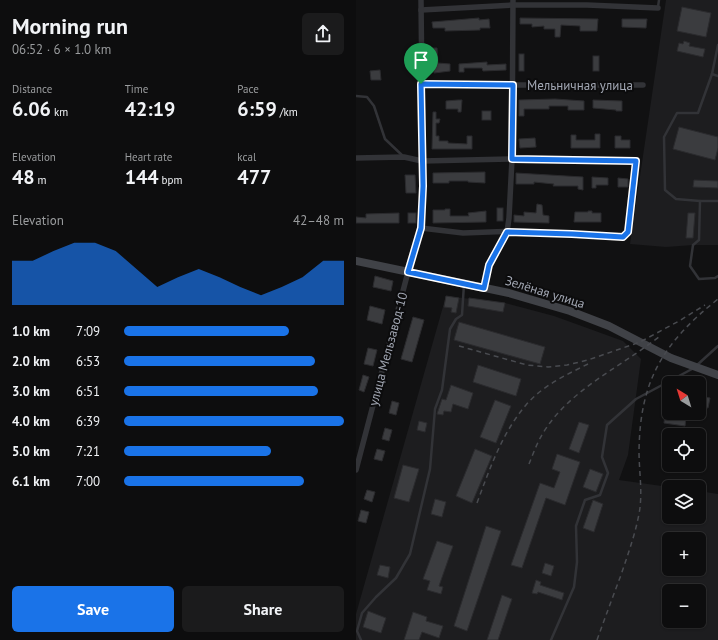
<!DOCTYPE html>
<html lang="en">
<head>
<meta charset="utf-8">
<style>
	body { margin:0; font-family:"PT Sans",sans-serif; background:#1b1b1c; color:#f1f3f6; height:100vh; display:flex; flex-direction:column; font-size:15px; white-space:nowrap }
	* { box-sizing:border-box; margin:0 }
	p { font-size:13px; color:#9a9c9e }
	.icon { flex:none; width:22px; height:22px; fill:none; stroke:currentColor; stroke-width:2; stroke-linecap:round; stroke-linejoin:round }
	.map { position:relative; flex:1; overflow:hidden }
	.panel { display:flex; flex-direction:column; background:#0d0d0e; width:356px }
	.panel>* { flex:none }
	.needle { width:26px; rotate:322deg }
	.fabs { position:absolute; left:306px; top:376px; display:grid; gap:8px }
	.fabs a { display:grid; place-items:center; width:44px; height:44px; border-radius:6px; background:#0d0d0e; box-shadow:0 1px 3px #0004,0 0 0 1px #2d2d2e; font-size:20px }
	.pin { position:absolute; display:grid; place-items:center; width:34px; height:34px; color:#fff; margin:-41px -17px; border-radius:50% 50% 50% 0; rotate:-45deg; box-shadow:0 0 4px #0007 }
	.pin .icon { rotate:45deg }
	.round { display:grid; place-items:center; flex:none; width:42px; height:42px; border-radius:6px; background:#1b1b1c }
	.summary { display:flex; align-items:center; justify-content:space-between; height:68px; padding:0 12px }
	h1 { font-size:22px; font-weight:700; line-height:30px }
	.figures { display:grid; grid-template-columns:repeat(3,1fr); gap:6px; height:68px; padding:4px 12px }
	.figures div { display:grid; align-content:center }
	.figures b { font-size:20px; font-weight:700 }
	.figures small { font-size:11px; font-weight:400 }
	.figures p { font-size:11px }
	.chart { height:112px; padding:8px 12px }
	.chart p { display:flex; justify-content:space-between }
	.chart svg { width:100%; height:72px; margin-top:4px; fill:#1a73e8; opacity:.7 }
	.button { display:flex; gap:8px; margin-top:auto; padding:8px 12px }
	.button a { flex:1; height:46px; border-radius:6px; background:#1a73e8; color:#fff; font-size:16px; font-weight:700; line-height:46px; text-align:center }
	.button a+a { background:#1b1b1c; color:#f1f3f6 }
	ul { padding:0 12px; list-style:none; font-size:13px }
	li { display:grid; grid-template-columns:64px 48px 1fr; align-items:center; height:30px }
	li i { height:10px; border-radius:5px; background:#1a73e8 }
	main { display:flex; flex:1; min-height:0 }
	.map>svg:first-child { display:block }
</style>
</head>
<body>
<main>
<section class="panel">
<div class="summary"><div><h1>Morning run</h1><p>06:52 · 6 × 1.0 km</p></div><a class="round"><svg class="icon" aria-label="share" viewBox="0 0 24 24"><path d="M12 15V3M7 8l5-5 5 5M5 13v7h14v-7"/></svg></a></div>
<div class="figures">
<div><p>Distance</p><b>6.06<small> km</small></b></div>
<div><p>Time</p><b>42:19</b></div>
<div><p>Pace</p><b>6:59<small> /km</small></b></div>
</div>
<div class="figures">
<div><p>Elevation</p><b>48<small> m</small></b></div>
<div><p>Heart rate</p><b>144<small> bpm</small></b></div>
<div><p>kcal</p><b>477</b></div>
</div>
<div class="chart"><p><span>Elevation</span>42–48 m</p>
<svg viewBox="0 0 160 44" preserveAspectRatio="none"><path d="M0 44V17L10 17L20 11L30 6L40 6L50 11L60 22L70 33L80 27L90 22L100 27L110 33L120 38L130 33L140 27L150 17L160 17V44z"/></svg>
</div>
<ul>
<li><b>1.0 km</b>7:09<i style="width:75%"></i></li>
<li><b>2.0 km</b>6:53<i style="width:87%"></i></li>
<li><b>3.0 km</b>6:51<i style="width:88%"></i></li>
<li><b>4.0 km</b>6:39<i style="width:100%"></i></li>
<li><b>5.0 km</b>7:21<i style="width:67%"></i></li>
<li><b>6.1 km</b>7:00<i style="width:82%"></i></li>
</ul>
<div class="button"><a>Save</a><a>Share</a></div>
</section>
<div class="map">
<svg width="362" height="640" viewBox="0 0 362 640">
	<rect width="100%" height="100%" fill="#111112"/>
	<g fill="#1d1d1f" fill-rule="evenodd">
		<path d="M310 0H362V245H337L310 247 274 244Z"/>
		<path d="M90 296 149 303 198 316 267 341 285 359 272 455 263 480 313 487V517H343V491L362 494V640H0V614ZM313 539H343V569H313ZM313 591H343V621H313Z"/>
	</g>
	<g fill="#3b3c3f" stroke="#2b2b2e">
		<path d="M326 7 355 13 350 37 321 31Z"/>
		<path d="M123 18V20L133 19 134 28H124V30L89 31V28H77L76 22Z"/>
		<path d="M164 18 242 19 241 31H224V26L205 25 204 37H199V29H188V26L176 27V24H164Z"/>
		<path d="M266 19H291L290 28 266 27Z"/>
		<path d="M328 41 334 43 333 46 349 49 347 57 321 51 323 43 327 44Z"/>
		<path d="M76 48H81L82 63 94 64V71L78 73Z"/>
		<rect x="163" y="54" width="5" height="17"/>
		<rect x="237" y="56" width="6" height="15"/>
		<path d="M131 62V65L150 64V70L127 71 126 68H108V72H103V64Z"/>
		<path d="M24 70 25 80H15L14 71Z"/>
		<path d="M199 99 228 101V110H212V106H193V109H168V116H163V100Z"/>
		<path d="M102 100H106L105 112H102V109H90V101Z"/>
		<path d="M237 100 266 101V111H260V110L237 108Z"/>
		<rect x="126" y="111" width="9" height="9"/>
		<path d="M77 112H80V119H84L83 123H80V136H83V141H92V143L111 144V136H116V149H76Z"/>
		<path d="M323 127 362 137V148L359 160 317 149Z"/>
		<path d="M239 134H244V148H215V135H220V140H239Z"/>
		<path d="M259 136H265V140H274V148H259Z"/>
		<path d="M179 138 180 147 164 148 163 139Z"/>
		<path d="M129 172V183L112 182V181H93V183H77V173Z"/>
		<path d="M160 173 227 177V190L222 189V186H197L198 184 178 182V184H160Z"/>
		<path d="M49 175H59L60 193H50Z"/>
		<path d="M236 177 252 178V185H240V188H236Z"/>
		<path d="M262 178 272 179V187H262Z"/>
		<path d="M338 180 362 181V188L337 187Z"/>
		<path d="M181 204 186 205 187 215 193 216V223L158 222V215L168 216V212L180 213Z"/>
		<rect x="141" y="208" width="6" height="13"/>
		<path d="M89 209H94V216H113L112 213 130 211V222L77 223V210H89Z"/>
		<path d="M232 211H236V213H245V222H218L219 212H232Z"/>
		<path d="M43 213V223H0V217L10 218V214Z"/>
		<rect x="52" y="213" width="8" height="10"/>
		<path d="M332 213H339L337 238H330Z"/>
		<path d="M19 276 37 281 35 291 17 287Z"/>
		<path d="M90 296 103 298 100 313 95 312 96 308 88 307Z"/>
		<path d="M113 298 149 303 147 312 112 306Z"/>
		<path d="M14 306 29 310 26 324 11 320Z"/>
		<path d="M57 317 68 320 56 362 45 359Z"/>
		<path d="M103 322 189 347 184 364 98 340Z"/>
		<path d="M12 348 21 350 17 366 8 364Z"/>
		<path d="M122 365 165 379 160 396 117 382Z"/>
		<path d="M7 375 13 377 8 392 3 390Z"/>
		<path d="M95 385 117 393 112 409 97 404 95 412 88 411 87 415 81 414 86 399 90 400Z"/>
		<path d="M343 396 354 398 352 408 343 406Z"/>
		<path d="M139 400 155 406 140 443 124 437Z"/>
		<path d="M36 401 43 403 40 415 33 413Z"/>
		<path d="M309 414 330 417 329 426 308 423Z"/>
		<path d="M63 421 71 423 69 432 61 430Z"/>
		<path d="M223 422 233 425 223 453 213 449Z"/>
		<path d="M29 428 36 430 33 441 26 439Z"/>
		<path d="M21 449 29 451 26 461 18 459Z"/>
		<path d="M119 449 136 456 116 503 100 496Z"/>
		<path d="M201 454 224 462 209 505 190 498 166 568 155 565 184 483 198 488 204 472 196 469Z"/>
		<path d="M47 465 63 469 53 502 38 498Z"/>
		<path d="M234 469 247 474 240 492 227 487Z"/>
		<path d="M11 490 19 492 16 502 8 499Z"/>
		<path d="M79 499 90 502 86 517 75 514Z"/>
		<path d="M237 500 247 504 238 532 227 528Z"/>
		<path d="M5 510 13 512 10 523 2 521Z"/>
		<path d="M130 526 145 531 111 631 98 626Z"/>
		<path d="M81 541 97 546 83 586 87 587 85 594 71 590 74 581 67 579Z"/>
		<path d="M189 563 198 566 195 576 186 573Z"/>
		<path d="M24 565 34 567 32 578 21 575Z"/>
		<path d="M180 580 185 582 184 585 208 593 206 600 182 592 181 594 176 593Z"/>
		<path d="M146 595 156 599 142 640H131Z"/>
		<path d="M12 611 30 618 25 633 7 627Z"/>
		<path d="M57 612 71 617 70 621 87 626 83 638 66 632 63 640H48Z"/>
	</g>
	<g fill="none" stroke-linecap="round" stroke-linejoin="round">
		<g stroke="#323337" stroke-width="2.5">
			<path d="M302 7 303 0"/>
			<path d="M362 45 356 74 342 113H321L308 137 309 190 320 199 344 201H362"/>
			<path d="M356 74 362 76"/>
			<path d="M0 96 11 97 18 106 29 139 48 157"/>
			<path d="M344 201 343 240 337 245 334 266 343 279 359 278 362 276"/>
			<path d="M268 237 272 232 280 162"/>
			<path d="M340 366 362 346"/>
			<path d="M5 640 1 631 6 613 20 597 40 578 54 554 74 469 79 409 86 390 94 329 100 319 106 315 108 284"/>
			<path d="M195 640 218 587 221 562 220 526 229 500 244 495 252 473 246 457 251 425 280 399 336 369"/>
		</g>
		<g stroke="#323337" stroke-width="5.5">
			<path d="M65 10 157 5H231L302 8"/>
			<path d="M65 84 157 85H287"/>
			<path d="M0 158 48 157 66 161 156 159 280 161"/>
			<path d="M65 228 107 233 161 231 267 237"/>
			<path d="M128 288 133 265 137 255 151 232 153 218 156 159 157 0"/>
			<path d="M0 470 52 272 65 228 67 186 65 0"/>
		</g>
		<path stroke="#404247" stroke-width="8" d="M0 261 153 293 214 311 253 326 315 358 362 375"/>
		<g stroke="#494b50" stroke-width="1.5" stroke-dasharray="5 4" stroke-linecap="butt">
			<path d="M103 346 171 365 192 367 211 365 232 360 284 342 323 321 349 305"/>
			<path d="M173 464C177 454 181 443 187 433 214 389 265 367 304 336"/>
			<path d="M121 503C134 468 146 433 170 405 187 385 212 374 234 363"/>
			<path d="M241 640C249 618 257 596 265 575 272 554 279 535 283 514 287 493 283 472 283 451 284 380 307 343 362 299"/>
		</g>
	</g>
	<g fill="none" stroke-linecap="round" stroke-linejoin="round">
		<g stroke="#fff" stroke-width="8">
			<path id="route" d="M65 84 157 85 156 159 280 161 272 232 267 237 216 234 151 232 133 265 128 288 52 272 65 228 67 186Z"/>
		</g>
		<use href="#route" stroke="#1a73e8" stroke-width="5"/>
	</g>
	<g text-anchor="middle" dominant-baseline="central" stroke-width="4" stroke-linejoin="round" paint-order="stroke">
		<g font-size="13" fill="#a2a7b3" stroke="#0c0c0d">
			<text x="224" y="85">Мельничная улица</text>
			<text transform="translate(189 292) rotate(17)">Зелёная улица</text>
			<text transform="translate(32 349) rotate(-75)">улица Мельзавод-10</text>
		</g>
	</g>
</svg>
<div class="fabs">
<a><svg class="needle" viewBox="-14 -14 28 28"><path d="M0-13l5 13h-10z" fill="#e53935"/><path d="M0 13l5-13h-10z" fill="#9a9c9e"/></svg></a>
<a><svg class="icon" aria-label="locate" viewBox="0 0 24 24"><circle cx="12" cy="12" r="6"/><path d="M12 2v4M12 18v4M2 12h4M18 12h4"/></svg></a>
<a><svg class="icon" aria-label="layers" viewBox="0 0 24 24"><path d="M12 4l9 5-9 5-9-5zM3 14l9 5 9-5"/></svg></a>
<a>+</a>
<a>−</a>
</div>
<div class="pin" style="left:65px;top:84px;background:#1e9e55"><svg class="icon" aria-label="arrive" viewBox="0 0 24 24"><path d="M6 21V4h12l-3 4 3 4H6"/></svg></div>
</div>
</main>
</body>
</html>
